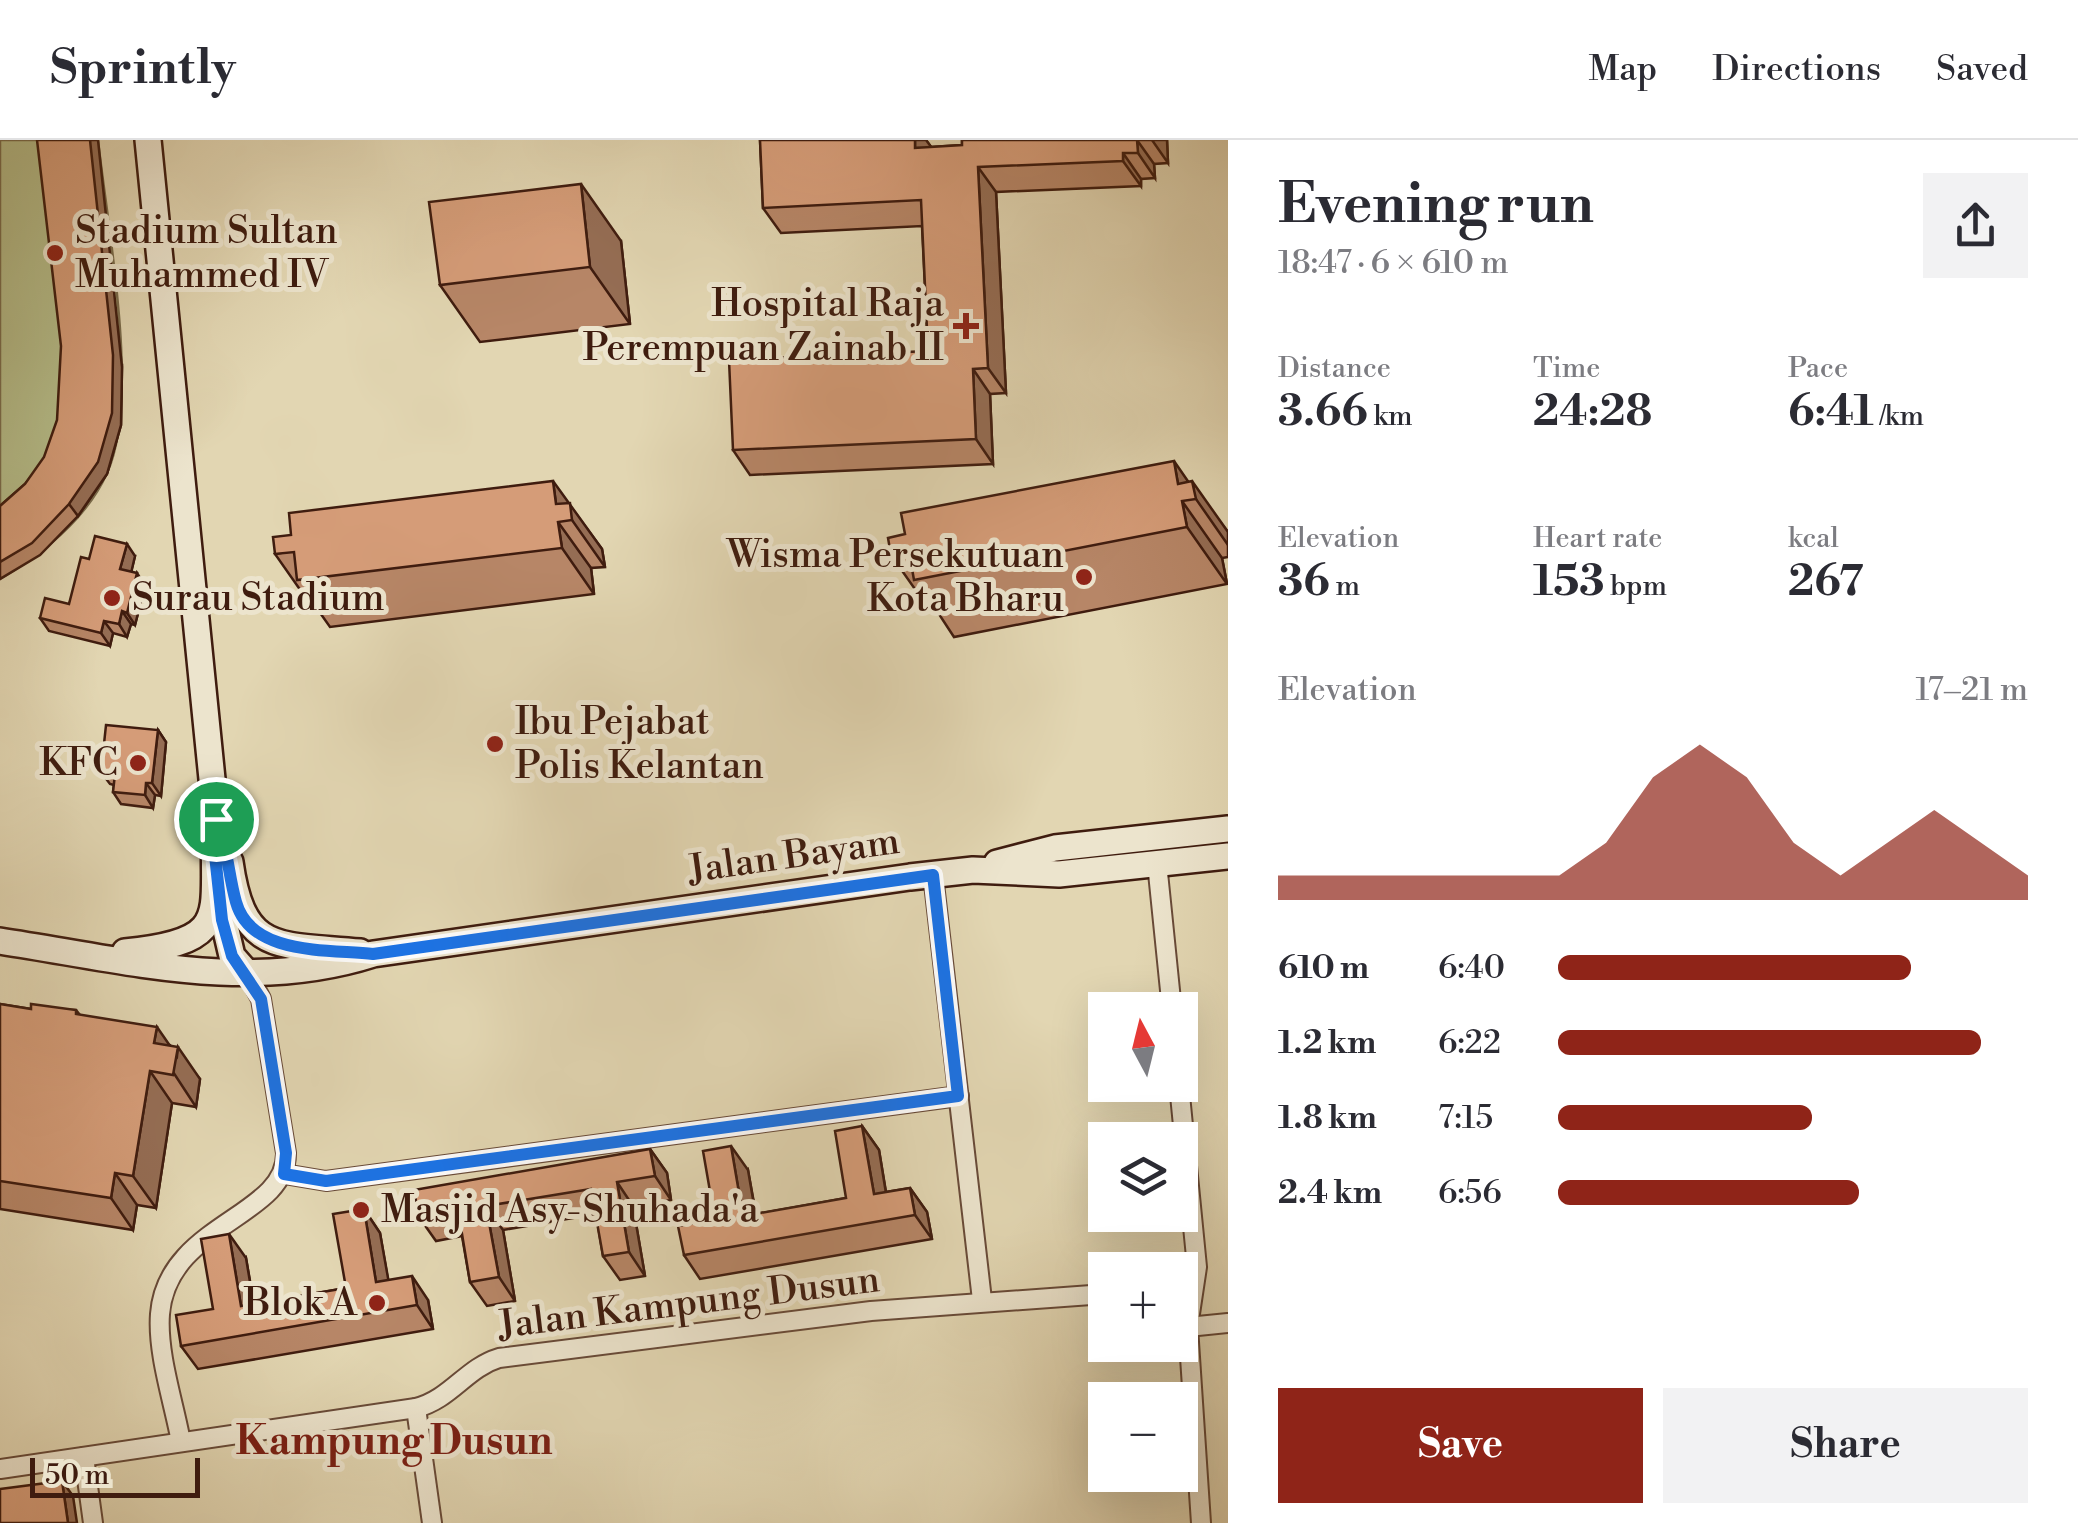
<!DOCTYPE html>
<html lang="en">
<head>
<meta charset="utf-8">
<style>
	body { margin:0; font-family:"Libre Bodoni",serif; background:#f2f2f3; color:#2b2b33; height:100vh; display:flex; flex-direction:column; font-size:38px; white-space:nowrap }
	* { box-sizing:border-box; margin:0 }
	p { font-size:32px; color:#7c7c81 }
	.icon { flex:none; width:55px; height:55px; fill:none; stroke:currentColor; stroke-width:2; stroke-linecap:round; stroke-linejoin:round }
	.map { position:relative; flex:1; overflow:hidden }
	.drawer { display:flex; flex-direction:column; background:#fff; width:850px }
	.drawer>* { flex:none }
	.needle { width:65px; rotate:353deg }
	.controls { position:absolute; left:1088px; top:852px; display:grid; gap:20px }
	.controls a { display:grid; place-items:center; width:110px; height:110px; border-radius:0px; background:#fff; box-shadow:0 10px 40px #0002; font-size:50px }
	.scale { position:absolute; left:30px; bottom:25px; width:170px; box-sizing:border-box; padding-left:10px; border:5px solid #3f1c0f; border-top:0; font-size:28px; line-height:35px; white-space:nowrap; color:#3f1c0f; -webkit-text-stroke:8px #ece4cd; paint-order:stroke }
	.pin { position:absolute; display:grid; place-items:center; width:85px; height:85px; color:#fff; margin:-42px; border:5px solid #fff; border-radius:50%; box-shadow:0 2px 10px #0007 }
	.round { display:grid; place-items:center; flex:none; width:105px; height:105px; border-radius:0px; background:#f2f2f3 }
	.headline { display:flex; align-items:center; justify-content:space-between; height:170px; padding:0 50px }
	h1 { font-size:55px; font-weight:800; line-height:75px }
	.stats { display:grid; grid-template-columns:repeat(3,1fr); gap:15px; height:170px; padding:10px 50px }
	.stats div { display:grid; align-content:center }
	.stats b { font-size:42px; font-weight:800 }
	.stats small { font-size:28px; font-weight:400 }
	.stats p { font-size:28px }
	.chart { height:280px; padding:20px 50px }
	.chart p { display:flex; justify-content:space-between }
	.chart svg { width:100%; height:180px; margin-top:10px; fill:#8f2418; opacity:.7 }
	.action { display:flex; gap:20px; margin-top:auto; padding:20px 50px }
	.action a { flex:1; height:115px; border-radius:0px; background:#8f2418; color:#fff; font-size:40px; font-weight:800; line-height:115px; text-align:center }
	.action a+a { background:#f2f2f3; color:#2b2b33 }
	ul { padding:0 50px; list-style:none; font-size:32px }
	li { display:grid; grid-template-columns:160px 120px 1fr; align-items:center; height:75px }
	li i { height:25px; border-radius:12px; background:#8f2418 }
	header { display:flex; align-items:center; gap:60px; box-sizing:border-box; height:140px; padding:0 50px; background:#fff; border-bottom:2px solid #e1e1e2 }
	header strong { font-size:48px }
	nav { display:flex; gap:55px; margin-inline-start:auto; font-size:35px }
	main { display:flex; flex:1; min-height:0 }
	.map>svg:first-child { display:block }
</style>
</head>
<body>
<header>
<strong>Sprintly</strong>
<nav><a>Map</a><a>Directions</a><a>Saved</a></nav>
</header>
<main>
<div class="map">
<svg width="1228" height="1383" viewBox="0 0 1228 1383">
	<rect width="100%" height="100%" fill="#e2d6b2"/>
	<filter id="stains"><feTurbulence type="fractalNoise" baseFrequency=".002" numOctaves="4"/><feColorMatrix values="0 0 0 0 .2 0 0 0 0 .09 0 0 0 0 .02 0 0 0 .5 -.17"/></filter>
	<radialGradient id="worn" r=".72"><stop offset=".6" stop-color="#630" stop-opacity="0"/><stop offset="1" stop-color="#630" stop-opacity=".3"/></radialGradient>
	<path fill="#b5bd8a" stroke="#7a6c4c" stroke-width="2.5" d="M0 0H98C107 85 141 258 107 333 86 380 42 414 0 439Z"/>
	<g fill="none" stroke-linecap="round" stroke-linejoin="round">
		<g stroke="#684a38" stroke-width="22">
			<g id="street">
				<path d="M1157 723 1172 870"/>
				<path d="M933 735 982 1160"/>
				<path d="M1179 945 1197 1127 1188 1187 1201 1383"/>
				<path d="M284 1034 326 1041 959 956"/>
				<path d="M1188 1187 1228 1183"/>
				<path d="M416 1268 432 1383"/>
				<path d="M181 1302C174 1263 157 1214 160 1174 167 1084 287 1077 286 1013L261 859 247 833"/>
				<path d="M84 1317 93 1383"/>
				<path d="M0 1329 416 1268C451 1259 466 1228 499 1218L871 1171 1105 1154"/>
			</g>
		</g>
		<g stroke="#3f1c0f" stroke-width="30">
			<g id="secondary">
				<path d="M230 722C243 815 278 804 360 812"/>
				<path d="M997 723 1055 708 1228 689"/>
				<path d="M218 756 232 816 247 833"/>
				<path d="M0 801C126 820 248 854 373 814L910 737 973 730 1059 734 1228 716"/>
				<path d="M125 812C240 801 208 770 216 679L148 0"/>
			</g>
		</g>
		<use href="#street" stroke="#ece4cd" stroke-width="18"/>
		<use href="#secondary" stroke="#ece4cd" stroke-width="25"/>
	</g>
	<g fill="#b78667" stroke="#3f1c0f" stroke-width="2.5">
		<path d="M760 0H926L931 7 962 5V0H1167L1168 23 1154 24 1155 38 1141 39V46L996 52 1006 253 990 254 993 324 750 335 733 310 928 211 922 86 781 93 763 68Z"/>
		<path d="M621 101 630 184 480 202 440 145Z"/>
		<path d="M122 227 121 285 107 334 78 376 40 415 0 439V366L25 344Z"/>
		<path d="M1188 342 1228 392V417L1222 418 1227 444 954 497 937 471 931 472 891 415Z"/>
		<path d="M568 363 602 409 605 427 591 428 594 454 330 487 311 460 308 461 275 414Z"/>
		<path d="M135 416 131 432 145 446 135 485 131 484 127 497 113 493 110 506 49 491 40 478 69 464 89 419Z"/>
		<path d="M158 590 166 602 161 656 155 655 153 668 121 664 113 652 114 645 110 644 101 632Z"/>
		<path d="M0 864 31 869 76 870 80 875 170 905 200 939 196 967 172 963 156 1068 137 1065 133 1090 0 1069Z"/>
		<path d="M862 986 879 1010 886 1052 910 1048 927 1072 932 1099 700 1139 684 1115 715 1080 748 1030 756 1074 846 1058Z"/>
		<path d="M650 1009 667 1033 671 1060 633 1066 645 1136 620 1140 603 1116 596 1074 503 1090 515 1161 487 1166 470 1142 462 1096 436 1101 419 1077Z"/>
		<path d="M364 1069 380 1093 388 1140 428 1160 433 1189 198 1229 181 1206 213 1169 246 1118 254 1164 346 1148Z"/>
	</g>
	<g fill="#956d54" stroke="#3f1c0f" stroke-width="2.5">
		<path d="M90 0H98L122 227 121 285 107 334 78 376 69 364Z"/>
		<path d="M915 0H926L932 8H915Z"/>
		<path d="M1137 0 1154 24 1155 38 1138 13Z"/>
		<path d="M1152 0H1167L1168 23Z"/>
		<path d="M1123 13 1141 39V46L1123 21Z"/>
		<path d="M978 27 996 52 1006 253 988 228Z"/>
		<path d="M581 44 621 101 630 184 590 127Z"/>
		<path d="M973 229 990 254 993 324 976 299Z"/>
		<path d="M1174 321 1194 350 1192 341 1228 392V405L1196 359 1178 344Z"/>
		<path d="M553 341 602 409 605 427 572 380 556 364Z"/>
		<path d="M1182 361 1222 418 1227 444 1187 387Z"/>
		<path d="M558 382 591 428 594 454 562 408Z"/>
		<path d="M127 404 135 416 129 442 120 429Z"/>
		<path d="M137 433 145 446 135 485 127 473Z"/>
		<path d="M122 471 131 484 127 497 119 484Z"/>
		<path d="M104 481 113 493 110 506 101 493Z"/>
		<path d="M158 590 166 602 161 656 152 643Z"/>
		<path d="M146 643 155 655 153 668 145 655Z"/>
		<path d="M157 887 177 916 178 907 200 939 196 967 154 903Z"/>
		<path d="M150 931 172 963 156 1068 133 1036Z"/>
		<path d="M862 986 879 1010 890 1078 874 1054Z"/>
		<path d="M731 1006 748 1030 760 1100 743 1076Z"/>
		<path d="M650 1009 667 1033 671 1060 655 1036Z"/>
		<path d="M115 1033 137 1065 133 1090 111 1058Z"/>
		<path d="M617 1042 633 1066 645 1136 629 1112Z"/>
		<path d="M910 1048 927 1072 932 1099 915 1075Z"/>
		<path d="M486 1066 503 1090 515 1161 499 1137Z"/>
		<path d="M364 1069 380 1093 393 1166 376 1142Z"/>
		<path d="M229 1094 246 1118 258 1190 241 1166Z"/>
		<path d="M412 1136 428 1160 433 1189 417 1165Z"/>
		<path d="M62 1341 73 1356 77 1383H68Z"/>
	</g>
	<g fill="#d59c78" stroke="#3f1c0f" stroke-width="2.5">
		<path d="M37 0H90L113 215 112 273 98 322 69 364 32 403 0 422V366L25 344 44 317 57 280 61 206Z"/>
		<path d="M760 0H915V8L962 5V0H1137L1138 13H1123V21L978 27 988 228 973 229 976 299 733 310 729 220 928 211 921 60 763 68Z"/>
		<path d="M581 44 590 127 440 145 429 62Z"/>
		<path d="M1174 321 1178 344 1192 341 1196 359 1182 361 1187 387 914 440 909 412 891 415 888 398 905 394 901 373Z"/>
		<path d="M553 341 556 364 570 363 572 380 558 382 562 408 297 440 294 412 275 414 273 397 291 395 289 373Z"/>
		<path d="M95 396 127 404 120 429 137 433 127 473 122 471 119 484 104 481 101 493 40 478 45 458 69 464 81 417 89 419Z"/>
		<path d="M106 585 158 590 152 643H146L145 655 113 652 115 634 101 632Z"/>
		<path d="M0 864 31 869V864L76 870V874L157 887 154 903 178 907 173 935 150 931 133 1036 115 1033 111 1058 0 1041Z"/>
		<path d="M862 986 874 1054 910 1048 915 1075 684 1115 678 1086 715 1080 703 1011 731 1006 743 1076 846 1058 835 991Z"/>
		<path d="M650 1009 655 1036 617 1042 629 1112 603 1116 591 1049 486 1066 499 1137 470 1142 458 1070 419 1077 414 1050Z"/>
		<path d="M364 1069 376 1142 412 1136 417 1165 181 1206 176 1175 213 1169 201 1099 229 1094 241 1166 346 1148 333 1074Z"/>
		<path d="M62 1341 68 1383H0V1349Z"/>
	</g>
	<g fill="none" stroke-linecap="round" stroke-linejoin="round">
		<g stroke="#fff" stroke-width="20">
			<path id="route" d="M216 679C228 707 228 734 236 762 251 816 328 809 373 814L933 735 958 956 326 1041 284 1034 286 1013 261 859 232 816 222 780 214 706Z"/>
		</g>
		<use href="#route" stroke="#1a73e8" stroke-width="12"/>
	</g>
	<g fill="#8f2418" stroke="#ece4cd" stroke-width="4">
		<circle cx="55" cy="113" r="10"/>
		<path d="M961 171h10v10h10v10h-10v10h-10v-10h-10v-10h10z"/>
		<circle cx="1084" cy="437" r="10"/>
		<circle cx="112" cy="458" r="10"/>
		<circle cx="495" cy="604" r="10"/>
		<circle cx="138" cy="623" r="10"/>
		<circle cx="361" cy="1070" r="10"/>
		<circle cx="377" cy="1163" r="10"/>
	</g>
	<g text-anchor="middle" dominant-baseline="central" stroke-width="10" stroke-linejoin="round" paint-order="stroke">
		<g font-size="38" fill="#3f1c0f" stroke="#ece4cd" text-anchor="start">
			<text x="75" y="91">Stadium Sultan<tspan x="75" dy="44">Muhammed IV</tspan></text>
			<text x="944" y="164" text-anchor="end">Hospital Raja<tspan x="944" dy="44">Perempuan Zainab II</tspan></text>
			<text x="1064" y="415" text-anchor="end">Wisma Persekutuan<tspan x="1064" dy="44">Kota Bharu</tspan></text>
			<text x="132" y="458">Surau Stadium</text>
			<text x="515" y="582">Ibu Pejabat<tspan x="515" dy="44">Polis Kelantan</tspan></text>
			<text x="118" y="623" text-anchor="end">KFC</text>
			<text x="381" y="1070">Masjid Asy-Shuhada'a</text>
			<text x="357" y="1163" text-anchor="end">Blok A</text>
		</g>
		<g font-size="38" fill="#3f1c0f" stroke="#ece4cd">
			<text transform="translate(794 716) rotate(-8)">Jalan Bayam</text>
			<text transform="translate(689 1163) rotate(-7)">Jalan Kampung Dusun</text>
		</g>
		<g font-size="40" font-weight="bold" fill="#7a1f14" stroke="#ece4cd">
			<text x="394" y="1302">Kampung Dusun</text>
		</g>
	</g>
	<rect width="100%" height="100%" filter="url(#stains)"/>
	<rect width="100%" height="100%" fill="url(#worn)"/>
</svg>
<div class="controls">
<a><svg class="needle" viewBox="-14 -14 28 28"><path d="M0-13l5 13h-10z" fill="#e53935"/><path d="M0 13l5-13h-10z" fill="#7c7c81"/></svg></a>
<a><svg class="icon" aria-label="layers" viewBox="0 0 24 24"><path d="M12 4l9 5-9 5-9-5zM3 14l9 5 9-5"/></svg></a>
<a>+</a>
<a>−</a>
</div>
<div class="scale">50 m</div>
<div class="pin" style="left:216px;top:679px;background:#1e9e55"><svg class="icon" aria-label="arrive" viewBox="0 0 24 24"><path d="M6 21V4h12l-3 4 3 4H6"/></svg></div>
</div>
<section class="drawer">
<div class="headline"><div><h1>Evening run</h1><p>18:47 · 6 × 610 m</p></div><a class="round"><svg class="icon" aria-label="share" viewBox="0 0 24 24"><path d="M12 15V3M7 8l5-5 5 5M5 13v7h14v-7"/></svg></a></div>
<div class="stats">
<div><p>Distance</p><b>3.66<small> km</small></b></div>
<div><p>Time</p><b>24:28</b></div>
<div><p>Pace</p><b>6:41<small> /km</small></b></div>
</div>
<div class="stats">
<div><p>Elevation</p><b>36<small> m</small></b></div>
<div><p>Heart rate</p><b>153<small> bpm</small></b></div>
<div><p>kcal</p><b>267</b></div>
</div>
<div class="chart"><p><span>Elevation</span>17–21 m</p>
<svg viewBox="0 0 160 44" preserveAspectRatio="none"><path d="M0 44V38L10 38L20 38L30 38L40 38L50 38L60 38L70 30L80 14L90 6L100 14L110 30L120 38L130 30L140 22L150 30L160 38V44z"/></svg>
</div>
<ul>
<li><b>610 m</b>6:40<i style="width:75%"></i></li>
<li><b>1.2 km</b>6:22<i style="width:90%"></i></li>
<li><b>1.8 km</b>7:15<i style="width:54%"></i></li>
<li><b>2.4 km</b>6:56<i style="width:64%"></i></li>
</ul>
<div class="action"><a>Save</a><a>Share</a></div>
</section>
</main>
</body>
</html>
